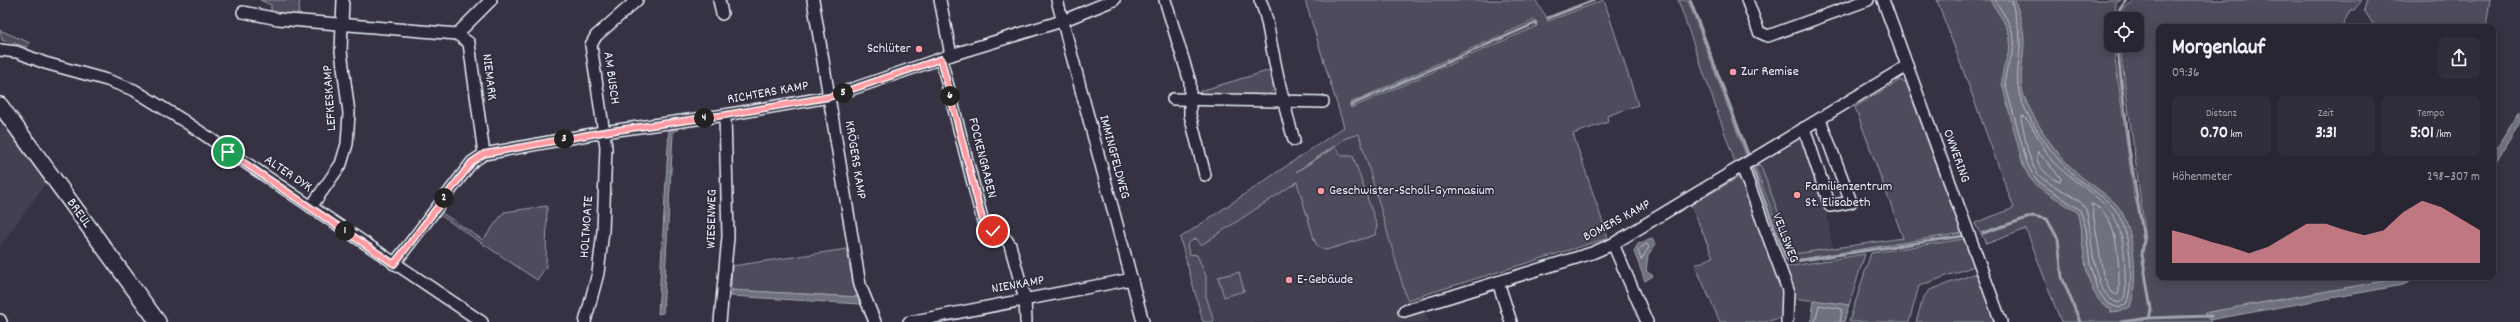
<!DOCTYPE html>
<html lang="de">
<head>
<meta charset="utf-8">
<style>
	body { margin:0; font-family:Dekko,sans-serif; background:#302e3b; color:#f1f3f6; height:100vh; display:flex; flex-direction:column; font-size:15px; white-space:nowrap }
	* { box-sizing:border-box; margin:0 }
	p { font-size:13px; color:#a5a5ac }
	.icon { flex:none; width:22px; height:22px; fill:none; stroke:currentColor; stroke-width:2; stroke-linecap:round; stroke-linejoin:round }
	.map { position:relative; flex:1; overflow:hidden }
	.drawer { position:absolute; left:2156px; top:24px; width:340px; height:256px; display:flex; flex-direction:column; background:#282633; border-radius:8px; box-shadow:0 2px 10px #0003,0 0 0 1px #44434e }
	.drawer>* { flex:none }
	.fabs { position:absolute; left:2104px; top:12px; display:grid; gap:8px }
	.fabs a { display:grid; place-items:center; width:40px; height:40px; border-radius:8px; background:#282633; box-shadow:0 2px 10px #0003,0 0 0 1px #44434e; font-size:20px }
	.pin { position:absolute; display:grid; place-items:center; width:34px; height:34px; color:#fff; margin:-17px; border:2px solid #fff; border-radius:50%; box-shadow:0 1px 4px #0007 }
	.km { position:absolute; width:20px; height:20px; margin:-10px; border-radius:50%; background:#222; color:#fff; font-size:11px; line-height:20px; text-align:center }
	.round { display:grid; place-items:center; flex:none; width:42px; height:42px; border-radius:8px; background:#302e3b }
	.headline { display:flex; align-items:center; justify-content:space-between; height:68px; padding:0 16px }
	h1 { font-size:22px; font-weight:700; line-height:30px }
	.metrics { display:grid; grid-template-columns:repeat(3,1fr); gap:6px; height:68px; padding:4px 16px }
	.metrics div { display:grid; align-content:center; border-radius:8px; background:#302e3b; text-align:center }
	.metrics b { font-size:17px; font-weight:700 }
	.metrics small { font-size:11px; font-weight:400 }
	.metrics p { font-size:11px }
	.chart { height:112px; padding:8px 16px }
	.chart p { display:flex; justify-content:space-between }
	.chart svg { width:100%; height:72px; margin-top:4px; fill:#ff9aa2; opacity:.7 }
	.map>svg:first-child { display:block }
</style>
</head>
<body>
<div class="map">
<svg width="2520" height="322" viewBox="0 0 2520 322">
	<rect width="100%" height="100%" fill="#363244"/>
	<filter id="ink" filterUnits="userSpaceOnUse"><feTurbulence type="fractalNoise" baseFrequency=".025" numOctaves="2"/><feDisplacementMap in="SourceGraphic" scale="8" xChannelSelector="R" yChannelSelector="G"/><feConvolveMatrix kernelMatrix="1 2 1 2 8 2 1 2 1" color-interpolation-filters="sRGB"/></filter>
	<g filter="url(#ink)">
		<g fill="#433f51">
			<path d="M0 125 13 138 46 183 0 246Z"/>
			<path d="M1359 134 1407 300 1421 296 1429 322H1214L1206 296V276L1189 254 1187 244 1347 138Z"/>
			<path d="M1802 138 1827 214 1833 249 1797 255 1791 251 1760 164Z"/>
		</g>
		<g fill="#4d4b5c" stroke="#9a9eaa" fill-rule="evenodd">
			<path d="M260 0H300L298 15 271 13V5Z"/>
			<path d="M1305 0H1536C1539 9 1546 13 1548 21L1604 0 1638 105 1607 116 1608 122 1573 134 1608 238 1407 300 1359 134 1346 138 1296 172 1335 147 1342 156H1353L1377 226 1375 235 1326 250 1319 248 1315 242 1297 182 1201 245 1196 238 1187 244 1189 254 1197 255 1206 276V296L1214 322H1203L1180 238 1344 127ZM1535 20 1537 26 1351 108 1350 103Z"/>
			<path d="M1678 0H1688L1746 155 1735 162Z"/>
			<path d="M1937 0H2121L2116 3 2115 19H2111V45H2113L2134 195 2146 239 2120 48V45H2137V19H2122C2122 8 2127 5 2136 0H2362L2354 10H2350L2342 27H2159V277H2407L2205 313 2211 322H2061L2026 229 1986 244C1983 235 1978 231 1975 223L2014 208Z"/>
			<path d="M2367 0H2490L2486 27H2375L2364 10Z"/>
			<path d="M0 30 2 31 30 43 27 47 2 40Z"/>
			<path d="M1274 69 1276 88 1267 97H1203L1200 91Z"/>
			<path d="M1900 80 1906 82 1962 233 1794 260 1790 258 1755 167 1760 164 1794 254 1903 238 1855 107Z"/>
			<path d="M1737 178H1741L1782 281 1785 298 1784 317 1765 322H1720L1695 265 1713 257 1691 205Z"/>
			<path d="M547 206 546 267 537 280 437 213 439 211 483 240 504 212Z"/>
			<path d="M1964 239 1974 266 1919 286 1909 322H1849L1871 253Z"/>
			<path d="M847 249 853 284 858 297 731 290 732 266Z"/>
			<path d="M1865 254 1849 305 1793 298 1786 267Z"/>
			<path d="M1239 272 1244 291 1224 297 1218 277Z"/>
			<path d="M1974 274 1978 276 1995 322H1916L1923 298 1930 290Z"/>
		</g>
		<g fill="#70717f" stroke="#a0a4af">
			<path d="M1990 0H2015C2019 13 2023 25 2024 38 2025 57 2017 77 2024 96 2035 123 2055 153 2077 173 2089 184 2105 192 2117 205 2135 226 2139 282 2130 307L2120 312 2111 313V309C2081 298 2085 238 2077 212L2037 186 2029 177 2023 165 2002 84C2001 66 2008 60 2010 45 2012 30 1997 12 1990 0Z"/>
			<path d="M2520 111V123L2493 166V154Z"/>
			<path d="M678 129 673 134 663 313 658 314 669 130Z"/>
			<path d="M1652 239 1656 244 1648 255 1646 271 1653 276 1645 281 1634 251 1638 244Z"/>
			<path d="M2407 277H2420L2403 285 2209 320 2204 313Z"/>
			<path d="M731 290 858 297 860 304 730 296Z"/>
			<path d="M1814 300 1849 305 1844 322H1811Z"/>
		</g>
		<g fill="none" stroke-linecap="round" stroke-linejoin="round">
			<g stroke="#b8bec8" stroke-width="1">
				<path d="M1995 0C2004 15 2019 34 2013 52 2009 63 2005 71 2005 83L2027 163 2033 175 2039 182 2080 210 2086 228 2090 265 2097 289 2107 303 2119 308 2126 304C2136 281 2130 227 2114 208 2103 195 2086 187 2074 176 2054 157 2028 122 2020 96 2014 77 2021 57 2020 39 2019 25 2013 13 2012 0"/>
				<path d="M2023 116C2031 121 2045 152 2053 162 2069 179 2099 195 2111 212 2124 232 2125 255 2125 277 2125 286 2128 298 2119 303 2089 295 2094 235 2086 210 2080 195 2049 187 2038 174 2027 160 2026 136 2021 119Z"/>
				<path d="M2038 152 2061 178 2060 181C2050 179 2032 163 2038 152Z"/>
				<path d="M2092 204C2120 214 2119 268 2119 292L2117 295 2110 291 2103 274Z"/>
				<path d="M1647 244 1649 247 1641 260 1638 250Z"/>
				<path d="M1815 322 1819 305 1842 309 1840 322"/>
			</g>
			<g stroke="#a0a4af" stroke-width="3">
				<path d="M1690 0 1748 154"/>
				<path d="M1548 18 1594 0"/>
				<path d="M2118 19V12L2127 0"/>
				<path d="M2117 45 2129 148 2144 240 2142 254 2151 310 2149 318 2121 322"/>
				<path d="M1351 105 1536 23"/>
				<path d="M1752 167 1786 258 1790 262 1963 236"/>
				<path d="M1983 233 2033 216 2047 219 2058 239 2062 277 2080 322"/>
				<path d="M2149 318 2211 316"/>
			</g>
			<g stroke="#e8f1f8" stroke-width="14">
				<g id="minor">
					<path d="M719 0 722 14"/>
					<path d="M813 0 860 285 875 322"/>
					<path d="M940 0 951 55"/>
					<path d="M1057 0 1143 322"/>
					<path d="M1165 0 1190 82V115L1205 175"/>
					<path d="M1260 0C1268 16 1268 30 1272 48 1278 79 1285 110 1294 140"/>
					<path d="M1747 0 1759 32 1768 36 1868 0"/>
					<path d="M1883 0 2001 322"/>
					<path d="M243 12 278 19 457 34"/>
					<path d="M0 50 17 52 45 63 107 80 134 90 184 121 482 322"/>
					<path d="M941 59 983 222C991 232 1004 233 1010 245L1025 299 1026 322"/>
					<path d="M1173 99 1323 102"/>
					<path d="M1804 128 1830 206 1851 202 1820 119"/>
					<path d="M484 154 469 43 457 34 491 0"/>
					<path d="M1742 166 1788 290 1787 322"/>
					<path d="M311 207 341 164 347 144 349 113 341 51 343 0"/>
					<path d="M1613 244 1647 322"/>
					<path d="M394 264 472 162 484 154 603 132 725 115 829 97 951 55 1062 21 1114 0"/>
					<path d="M1498 282 1511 322"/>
					<path d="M1404 311 1592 253 1613 244 1907 66"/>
					<path d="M0 320 1 322"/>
					<path d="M585 322 598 273 603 231 606 147 591 45 596 36 637 0"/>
					<path d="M720 322 728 237 725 115"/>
					<path d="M909 322 1132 279"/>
				</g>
			</g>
			<g stroke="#e8f1f8" stroke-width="18">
				<g id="secondary">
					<path id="s1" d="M0 105 158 322"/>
				</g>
			</g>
			<use href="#minor" stroke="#2f2a3d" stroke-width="11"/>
			<use href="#secondary" stroke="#2f2a3d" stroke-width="15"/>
		</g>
	</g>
	<g fill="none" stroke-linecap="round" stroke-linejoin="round" filter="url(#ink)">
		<g stroke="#fff" stroke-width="8">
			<path id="route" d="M228 152 394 264 472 162 484 154 603 132 725 115 829 97 941 59 983 222 993 231"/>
		</g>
		<use href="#route" stroke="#ff9aa2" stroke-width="5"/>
	</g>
	<g fill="#ff9aa2" stroke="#2f2a3d" stroke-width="1.5">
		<circle cx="919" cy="49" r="4"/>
		<circle cx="1733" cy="72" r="4"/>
		<circle cx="1321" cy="191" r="4"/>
		<circle cx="1797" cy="195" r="4"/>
		<circle cx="1289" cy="280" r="4"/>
	</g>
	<g text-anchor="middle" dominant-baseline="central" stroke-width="3" stroke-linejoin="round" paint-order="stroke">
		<g font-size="14" fill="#e8f1f8" stroke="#2f2a3d" text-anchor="start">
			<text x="911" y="49" text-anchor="end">Schlüter</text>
			<text x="1741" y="72">Zur Remise</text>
			<text x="1805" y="187">Familienzentrum<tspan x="1805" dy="16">St. Elisabeth</tspan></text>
			<text x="1329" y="191">Geschwister-Scholl-Gymnasium</text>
			<text x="1297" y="280">E-Gebäude</text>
		</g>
		<g font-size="14" fill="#e8f1f8" stroke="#2f2a3d">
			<text transform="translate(489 77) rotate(83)">NIEMARK</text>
			<text transform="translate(611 78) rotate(82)">AM BUSCH</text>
			<text transform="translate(768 93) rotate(-10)">RICHTERS KAMP</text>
			<text transform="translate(330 98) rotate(-94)">LEFKESKAMP</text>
			<text transform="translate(1956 156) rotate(70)">OWWERING</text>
			<text transform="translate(1114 157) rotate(75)">IMMINGFELDWEG</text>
			<text transform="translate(982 158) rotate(76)">FOCKENGRABEN</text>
			<text transform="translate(855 160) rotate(81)">KRÖGERS KAMP</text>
			<text transform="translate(288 174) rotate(34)">ALTER DYK</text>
			<text stroke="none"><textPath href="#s1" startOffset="134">BREUL</textPath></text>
			<text transform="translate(712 219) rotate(-89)">WIESENWEG</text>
			<text transform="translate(1617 221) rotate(-28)">BOMERS KAMP</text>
			<text transform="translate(587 227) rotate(-86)">HOLTMOATE</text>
			<text transform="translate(1785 238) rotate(69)">VELLSWEG</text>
			<text transform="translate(1018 285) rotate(-10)">NIENKAMP</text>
		</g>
	</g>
</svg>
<div class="fabs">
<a><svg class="icon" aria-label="locate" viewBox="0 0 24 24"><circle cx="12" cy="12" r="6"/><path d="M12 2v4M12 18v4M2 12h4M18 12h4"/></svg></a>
</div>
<div class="pin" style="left:228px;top:152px;background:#1e9e55"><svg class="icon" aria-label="arrive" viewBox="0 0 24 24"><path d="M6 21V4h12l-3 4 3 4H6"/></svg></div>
<div class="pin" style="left:993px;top:231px;background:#d93025"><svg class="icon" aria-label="check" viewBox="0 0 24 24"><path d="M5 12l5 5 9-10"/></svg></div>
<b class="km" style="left:345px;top:231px">1</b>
<b class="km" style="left:444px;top:198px">2</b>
<b class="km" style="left:564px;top:139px">3</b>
<b class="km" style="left:704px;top:118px">4</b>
<b class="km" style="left:843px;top:93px">5</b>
<b class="km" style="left:950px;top:96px">6</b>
<section class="drawer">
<div class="headline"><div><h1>Morgenlauf</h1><p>09:36</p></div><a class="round"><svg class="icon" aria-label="share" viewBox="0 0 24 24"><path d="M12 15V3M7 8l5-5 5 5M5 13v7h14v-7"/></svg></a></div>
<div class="metrics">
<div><p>Distanz</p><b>0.70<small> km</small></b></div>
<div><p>Zeit</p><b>3:31</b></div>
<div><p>Tempo</p><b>5:01<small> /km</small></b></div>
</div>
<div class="chart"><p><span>Höhenmeter</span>298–307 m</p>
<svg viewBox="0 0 160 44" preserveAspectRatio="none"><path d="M0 44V24L10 27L20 31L30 34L40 38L50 34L60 27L70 20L80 20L90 24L100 27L110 24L120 13L130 6L140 10L150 17L160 24V44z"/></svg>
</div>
</section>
</div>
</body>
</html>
